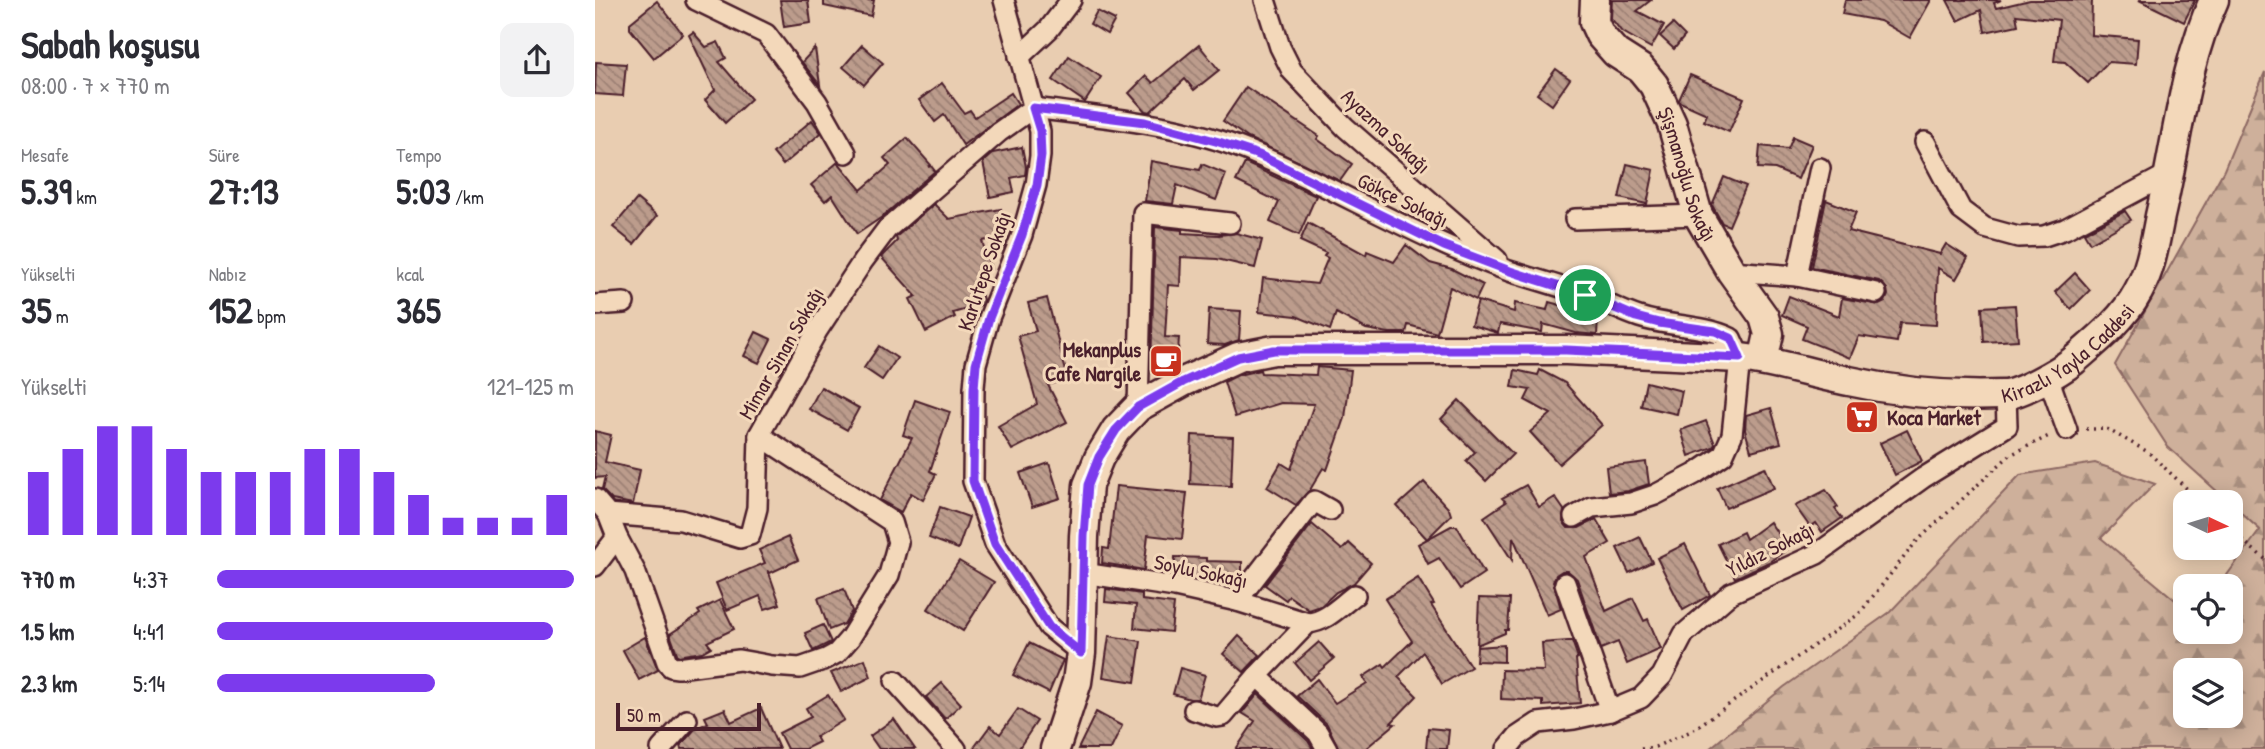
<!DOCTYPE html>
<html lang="tr">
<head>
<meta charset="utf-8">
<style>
	body { margin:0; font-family:"Patrick Hand",sans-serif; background:#f2f2f3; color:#2b2b33; height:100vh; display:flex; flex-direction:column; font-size:26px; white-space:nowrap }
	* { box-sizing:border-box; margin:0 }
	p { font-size:23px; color:#7c7c81 }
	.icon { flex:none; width:38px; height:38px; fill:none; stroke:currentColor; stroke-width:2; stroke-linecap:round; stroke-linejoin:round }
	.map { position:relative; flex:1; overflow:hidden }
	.panel { display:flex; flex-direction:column; background:#fff; width:595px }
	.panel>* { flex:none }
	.needle { width:46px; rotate:94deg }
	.fabs { position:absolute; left:1578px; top:490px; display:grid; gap:14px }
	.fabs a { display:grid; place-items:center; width:70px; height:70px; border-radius:14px; background:#fff; box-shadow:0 4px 18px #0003; font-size:35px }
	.scale { position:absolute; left:21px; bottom:18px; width:145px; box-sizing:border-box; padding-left:7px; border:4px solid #4a1f2b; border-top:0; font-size:19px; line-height:24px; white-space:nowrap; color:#4a1f2b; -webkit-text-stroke:5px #f3d8ba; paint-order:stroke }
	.pin { position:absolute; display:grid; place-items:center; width:60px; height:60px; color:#fff; margin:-30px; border:4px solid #fff; border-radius:50%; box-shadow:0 2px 7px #0007 }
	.round { display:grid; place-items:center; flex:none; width:74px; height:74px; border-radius:14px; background:#f2f2f3 }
	.summary { display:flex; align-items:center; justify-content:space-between; height:119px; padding:0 21px }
	h1 { font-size:38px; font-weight:700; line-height:52px }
	.metrics { display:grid; grid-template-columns:repeat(3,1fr); gap:10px; height:119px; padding:7px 21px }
	.metrics div { display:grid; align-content:center }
	.metrics b { font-size:35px; font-weight:700 }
	.metrics small { font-size:19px; font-weight:400 }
	.metrics p { font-size:19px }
	.chart { height:196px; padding:14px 21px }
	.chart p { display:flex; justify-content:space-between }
	.chart svg { width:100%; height:126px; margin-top:7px; stroke:#7c3aed; stroke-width:6 }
	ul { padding:0 21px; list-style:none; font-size:23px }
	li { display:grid; grid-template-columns:112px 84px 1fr; align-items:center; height:52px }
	li i { height:18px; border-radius:9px; background:#7c3aed }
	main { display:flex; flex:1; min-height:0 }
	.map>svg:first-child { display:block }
</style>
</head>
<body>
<main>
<section class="panel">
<div class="summary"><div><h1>Sabah koşusu</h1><p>08:00 · 7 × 770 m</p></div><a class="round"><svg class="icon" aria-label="share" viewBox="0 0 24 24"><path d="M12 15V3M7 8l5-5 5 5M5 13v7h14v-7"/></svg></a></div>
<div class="metrics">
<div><p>Mesafe</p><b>5.39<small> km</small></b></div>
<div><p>Süre</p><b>27:13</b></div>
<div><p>Tempo</p><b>5:03<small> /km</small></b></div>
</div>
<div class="metrics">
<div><p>Yükselti</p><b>35<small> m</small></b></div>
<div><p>Nabız</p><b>152<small> bpm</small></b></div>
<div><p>kcal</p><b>365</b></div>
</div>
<div class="chart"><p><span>Yükselti</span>121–125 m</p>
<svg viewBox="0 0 160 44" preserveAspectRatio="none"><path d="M5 44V22M15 44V14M25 44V6M35 44V6M45 44V14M55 44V22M65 44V22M75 44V22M85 44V14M95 44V14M105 44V22M115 44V30M125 44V38M135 44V38M145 44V38M155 44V30"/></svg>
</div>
<ul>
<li><b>770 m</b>4:37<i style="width:100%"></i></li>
<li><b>1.5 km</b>4:41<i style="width:94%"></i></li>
<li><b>2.3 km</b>5:14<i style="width:61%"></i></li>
</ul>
</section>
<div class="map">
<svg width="1670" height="749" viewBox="0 0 1670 749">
	<defs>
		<pattern id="forest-firs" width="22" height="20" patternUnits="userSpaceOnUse" patternTransform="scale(1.75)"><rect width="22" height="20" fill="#ceb09b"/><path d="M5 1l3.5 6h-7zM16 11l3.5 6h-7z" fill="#a98f7f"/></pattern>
		<pattern id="building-back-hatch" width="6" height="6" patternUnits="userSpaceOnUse" patternTransform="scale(1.75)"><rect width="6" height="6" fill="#bc9c8c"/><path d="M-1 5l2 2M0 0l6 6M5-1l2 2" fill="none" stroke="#9b7f73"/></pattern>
	</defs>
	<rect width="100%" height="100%" fill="#e9cdb1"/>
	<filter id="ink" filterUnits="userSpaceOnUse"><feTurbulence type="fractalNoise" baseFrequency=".0143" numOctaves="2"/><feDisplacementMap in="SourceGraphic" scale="14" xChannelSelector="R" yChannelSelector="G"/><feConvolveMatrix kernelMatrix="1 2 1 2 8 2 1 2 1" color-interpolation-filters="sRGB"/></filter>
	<g filter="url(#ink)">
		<path fill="url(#forest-firs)" stroke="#8c6863" stroke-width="2" fill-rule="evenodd" d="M1670 72V749H1114L1189 687 1295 612 1425 475 1500 463 1560 484 1506 538 1591 609V632H1636V586H1624L1665 530 1573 447 1520 365 1629 170ZM1591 670H1636V716H1591Z"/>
		<g fill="url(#building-back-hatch)" stroke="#4a1f2b" stroke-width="2">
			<path d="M185 0H213L216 23 189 27Z"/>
			<path d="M229 0H279L276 16 229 6Z"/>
			<path d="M1017 0H1056L1042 11 1069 25 1056 48 1026 31 1016 18Z"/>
			<path d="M1250 0H1336L1315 38 1285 21 1247 14Z"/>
			<path d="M1352 0H1406L1399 3 1401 8 1435 0H1497L1496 35 1543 39 1541 64 1513 62 1493 83 1470 62 1459 61 1464 20 1421 15 1423 25 1390 32 1386 10 1363 21Z"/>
			<path d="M1544 0H1600L1589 22Z"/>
			<path d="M62 1 88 34 59 58 35 29V23Z"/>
			<path d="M502 11 520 20 512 34 495 24Z"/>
			<path d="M1078 24 1090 36 1079 49 1065 36Z"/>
			<path d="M98 32 111 47 123 42 131 58 124 62 156 99 130 123 110 100 120 90 94 35Z"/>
			<path d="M267 45 288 63 269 85 248 67Z"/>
			<path d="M604 45 624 70 599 90 590 79 555 112 550 111 534 93 551 76 558 83Z"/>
			<path d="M220 48 225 85 207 62Z"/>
			<path d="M474 56 506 77 490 102 458 80Z"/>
			<path d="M1 62 31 64 28 96 0 94Z"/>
			<path d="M961 69 975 79 957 105 942 94Z"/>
			<path d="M1095 75 1149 98 1134 132 1109 121 1112 114 1085 102 1084 100Z"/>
			<path d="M347 83 369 113 375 110 380 117 416 93 423 104 368 145 349 115 340 122 324 100Z"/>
			<path d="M651 87 724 136 722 139 757 164 745 181 653 138 628 121Z"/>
			<path d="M217 120 226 133 188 165 178 153Z"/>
			<path d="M1198 137 1217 145 1203 179 1180 169 1163 168 1165 146 1193 149Z"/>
			<path d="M312 138 336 165 333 167 336 166 340 171 287 217 262 234 237 195 230 201 216 185 243 162 266 190 295 165 289 158Z"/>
			<path d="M427 147 431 167 430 175 416 178 419 192 395 197 388 162 398 153Z"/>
			<path d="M556 161 605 170 607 164 631 174 621 200 582 185 578 204 550 201Z"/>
			<path d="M650 163 721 196 704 235 675 222 684 202 641 181Z"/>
			<path d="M1032 164 1059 170 1052 204 1024 198Z"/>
			<path d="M1129 177 1151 186 1134 226 1127 223 1117 205Z"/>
			<path d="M42 199 62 216 39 244 18 227Z"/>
			<path d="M1231 200 1261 212 1253 231 1345 254 1351 244 1373 258 1361 279 1343 268 1341 325 1305 323 1302 342 1264 336 1255 358 1207 339 1212 326 1187 315 1194 296 1244 316 1247 298 1284 305 1290 302 1293 295 1292 289 1284 281 1217 267Z"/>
			<path d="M339 204 354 219 406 209 412 236 387 241 396 269 381 274 388 300 386 305 358 313 360 317 331 332 315 299 321 296 286 257 302 241 301 237Z"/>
			<path d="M1530 211 1536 220 1495 243 1489 233Z"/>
			<path d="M713 223 771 255 772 251 799 262 811 245 835 263 857 269 888 285 881 300 855 287 842 333 813 325 811 333H794L771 329 741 313 735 330 701 316 664 312 668 278 722 284 733 258 729 256 731 253 705 241Z"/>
			<path d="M560 227 587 230V233L624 235 641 233 667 240 660 268 622 259 586 257 585 286 573 285 570 337 584 338 582 367 573 371 556 370Z"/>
			<path d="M1480 273 1495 290 1476 309 1460 292Z"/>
			<path d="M452 298 473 379 453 385 472 422 417 450 403 426 442 404 423 336 441 331 433 303Z"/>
			<path d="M883 301 919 312 920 303 952 310 954 302 980 309 978 316 1003 319 1002 335 981 333 948 324 947 332 905 324 903 333 876 325Z"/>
			<path d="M1420 305 1423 340 1389 342 1387 307Z"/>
			<path d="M614 309 646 311 644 340 630 345 612 344Z"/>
			<path d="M161 332 176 339 164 363 149 356Z"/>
			<path d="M284 346 302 358 287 380 269 368Z"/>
			<path d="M722 367 756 370 750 418 732 470 728 468 715 490 701 505 672 487 686 463 696 469 719 404 686 403 640 417 629 382 643 375 665 370 666 373 721 375Z"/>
			<path d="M920 370 943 375 945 370 970 383 1007 425 964 464 935 432 956 414 930 400 935 390 917 387Z"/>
			<path d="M1051 382 1087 391 1082 414 1046 406Z"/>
			<path d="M226 387 264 408 252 430 214 409Z"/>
			<path d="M320 400 355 412 335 471 341 474 328 500 316 493 306 512 285 500 317 438 308 435Z"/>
			<path d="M864 400 918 454 891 481 871 461 880 452 846 419Z"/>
			<path d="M1176 408 1186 443 1156 451 1150 430 1151 415Z"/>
			<path d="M1111 421 1120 444 1118 447 1094 456 1086 430Z"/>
			<path d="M1312 430 1327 461 1300 475 1285 443Z"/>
			<path d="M0 431 16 435 10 462 45 470 38 504 17 500 7 490 10 477 0 478Z"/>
			<path d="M597 435 638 437 636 486 595 484Z"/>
			<path d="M1051 462 1054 484 1033 491 1014 493 1011 467Z"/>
			<path d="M454 463 465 498 437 507 425 473Z"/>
			<path d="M1170 467 1179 488 1131 508 1122 488Z"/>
			<path d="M829 482 854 509 856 515 832 539 802 506Z"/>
			<path d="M931 485 944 507 960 497 969 510 968 522 973 528H984L1001 519 1015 543 991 557 1011 611 1038 598 1049 621 1053 619 1066 649 1032 664 1023 642 1006 649 982 579 973 571H967L961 575 958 581 966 609 952 615 918 537 917 560 889 517 911 502 907 498Z"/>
			<path d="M521 486 592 493 587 539 553 535 549 570 507 563 508 548 514 549Z"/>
			<path d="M1231 490 1243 507 1240 509 1247 518 1227 532 1221 523 1215 527 1200 506Z"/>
			<path d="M345 507 374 517 363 549 334 538Z"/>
			<path d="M1175 522 1193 549 1174 562 1140 578 1123 544 1148 532 1151 539Z"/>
			<path d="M717 524 747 550 754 543 776 563 759 583 741 592 726 606 714 610 694 596 691 600 670 585Z"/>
			<path d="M856 526H862L889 573 865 589 844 558 833 564 823 544Z"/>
			<path d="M193 537 203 560 175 573 173 570 185 604 170 609 165 596 132 610 121 583 170 563 164 550Z"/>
			<path d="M1045 537 1057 562 1034 573 1022 548Z"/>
			<path d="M1090 544 1115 595 1088 610 1062 558Z"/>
			<path d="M580 557 611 558V561L647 562V575L638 586H631L579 575Z"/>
			<path d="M364 561 399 582 368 631 333 609Z"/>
			<path d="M823 578 839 604 836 605 876 667 847 684 828 652 803 677 822 696 796 723 800 724 770 749H744L732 724 702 696 722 679 740 703 772 683 768 677 788 664 790 667 817 641 790 599Z"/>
			<path d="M249 589 257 611 249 624 234 630 223 598Z"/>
			<path d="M511 589 547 594V600L579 604 576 632 539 628 541 605 510 602Z"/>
			<path d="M884 598 915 599 913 630H910V633L882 645Z"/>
			<path d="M125 600 139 629 112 642 116 647 107 652 83 656 75 634 105 614 103 611Z"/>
			<path d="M228 625 236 642 218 651 210 633Z"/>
			<path d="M514 636 546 641 540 682 508 677Z"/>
			<path d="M644 636 665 655 649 672 628 654Z"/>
			<path d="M50 637 63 670 44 680 28 650Z"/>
			<path d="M973 641H977L983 658 981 659 985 703 948 706V701L906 699 907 670 949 671 947 643Z"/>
			<path d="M724 642 739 659 714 680 700 663Z"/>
			<path d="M434 643 468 660 454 693 418 675Z"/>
			<path d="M909 645V662L881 661 882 647Z"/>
			<path d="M270 659 276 677 246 692 236 673Z"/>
			<path d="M585 668 610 675 603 699H595L578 694Z"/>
			<path d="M347 683 366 704 350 719 331 697Z"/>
			<path d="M663 694 713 741 718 749H641L660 721 647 713Z"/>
			<path d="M233 695 249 720 221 737 224 742 210 749H192L184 733 216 717 211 708Z"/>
			<path d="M166 708 184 749H86L85 746 101 728 113 723 110 717 130 709 136 722Z"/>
			<path d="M423 709 442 721 424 748 425 749H378L395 726 405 734Z"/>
			<path d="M501 712 527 726 516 749H483Z"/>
			<path d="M299 719 320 749H284L275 736Z"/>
			<path d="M833 728 854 730 852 749H831Z"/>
		</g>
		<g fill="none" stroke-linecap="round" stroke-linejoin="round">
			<g stroke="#4a1f2b" stroke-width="24">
				<g id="street">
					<path d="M101 0 171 34 222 102 251 153"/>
					<path d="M409 0 445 131V156L441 185 427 235 394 318 381 364 379 388 378 481 400 544 454 627 486 653"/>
					<path d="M670 0 685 47 697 71 750 127 902 260"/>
					<path d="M424 57 454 29 476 0"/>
					<path d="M1330 142 1366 210 1390 228 1423 237 1449 236 1470 229 1575 173"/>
					<path d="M980 219 1103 215"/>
					<path d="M1136 271 1202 276 1281 293"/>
					<path d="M1202 276 1225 168"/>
					<path d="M0 305 29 303"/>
					<path d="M1453 377 1472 430"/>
					<path d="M543 407 548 213 635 223"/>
					<path d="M0 499 13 514 86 520 145 538 155 535 162 508 164 435 222 331 268 261 292 229 404 132 438 108C514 118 594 124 665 156 749 193 828 240 914 271 939 279 965 286 990 295 1008 301 1025 311 1044 317 1074 327 1106 324 1136 338L1145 358 1137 435 1128 455 1100 474 1060 495 1036 503 997 507 979 517"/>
					<path d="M13 514 22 537 40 571 72 662 76 667 83 668 144 660 177 666 205 668 231 659 242 653 255 638 294 575 303 542 297 522 164 435"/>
					<path d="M0 566 22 537"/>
					<path d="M488 573 580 587 642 601 713 623C731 622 746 605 760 595"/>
					<path d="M970 583 1015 711"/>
					<path d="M642 601 719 501 735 510"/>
					<path d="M713 623 662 676 723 733 732 749"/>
					<path d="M300 681 361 749"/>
					<path d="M599 710 622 717 628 716 662 676"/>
					<path d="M66 749 92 720"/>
					<path d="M912 749 922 737 943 723 979 719 1015 711 1046 698 1067 676 1089 634 1136 593 1222 554 1328 478 1412 426 1411 395"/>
				</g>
			</g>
			<g stroke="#4a1f2b" stroke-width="33">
				<g id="secondary">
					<path id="s1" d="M1000 0 999 22 1005 35 1021 53 1046 69 1059 85 1077 124 1103 215 1136 271 1169 317 1174 334 1168 361"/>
					<path id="s2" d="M460 749 482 682 486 653 489 536 493 485 504 458 521 430 543 407 588 382 643 357 679 350H971L1145 358C1182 362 1217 374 1254 381 1303 392 1356 397 1407 395 1423 395 1464 372 1478 361 1501 341 1528 320 1543 292 1556 269 1560 241 1565 216 1582 144 1588 68 1619 0"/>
				</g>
			</g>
			<g stroke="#4a1f2b" stroke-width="3.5" stroke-dasharray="2 5" stroke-linecap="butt">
				<path d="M1491 429H1512L1553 452 1606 502"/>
				<path d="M1636 531 1670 559"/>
				<path d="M1046 749 1060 747 1096 731 1264 614 1321 542 1415 455 1456 435"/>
			</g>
			<use href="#street" stroke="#f3d8ba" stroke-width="19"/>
			<use href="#secondary" stroke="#f3d8ba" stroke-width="28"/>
		</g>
	</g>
	<g fill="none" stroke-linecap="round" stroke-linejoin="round" filter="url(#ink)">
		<g stroke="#fff" stroke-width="14">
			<path id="route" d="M438 108 550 122 624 142 664 155 849 246 915 271 990 295 1041 317 1064 323 1120 331 1136 338 1145 358 971 350H679L643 357 588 382 543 407 521 430 504 457 493 485 489 536 486 653 454 627 400 544 378 481 379 388 381 364 394 318 427 235 442 185 446 156 445 131Z"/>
		</g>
		<use href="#route" stroke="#7c3aed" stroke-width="9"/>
	</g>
	<defs>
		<g id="cafe-square" transform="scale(1.75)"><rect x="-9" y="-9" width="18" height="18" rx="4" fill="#c8321e" stroke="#f3d8ba"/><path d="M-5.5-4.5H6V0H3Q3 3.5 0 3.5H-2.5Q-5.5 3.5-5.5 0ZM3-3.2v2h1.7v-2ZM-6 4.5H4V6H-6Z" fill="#fff"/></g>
		<g id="supermarket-square" transform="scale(1.75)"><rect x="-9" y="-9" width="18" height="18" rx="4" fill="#c8321e" stroke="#f3d8ba"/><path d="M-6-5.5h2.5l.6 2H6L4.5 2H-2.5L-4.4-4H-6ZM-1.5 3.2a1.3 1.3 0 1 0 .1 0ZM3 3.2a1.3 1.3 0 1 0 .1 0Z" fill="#fff"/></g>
	</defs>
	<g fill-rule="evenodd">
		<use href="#cafe-square" x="571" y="361"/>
		<use href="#supermarket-square" x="1267" y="417"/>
	</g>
	<g text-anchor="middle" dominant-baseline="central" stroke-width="6" stroke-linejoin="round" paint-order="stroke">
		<g font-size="21" fill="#4a1f2b" stroke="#f3d8ba">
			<text transform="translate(791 131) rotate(43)">Ayazma Sokağı</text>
			<text stroke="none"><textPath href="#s1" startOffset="206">Şişmanoğlu Sokağı</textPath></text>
			<text transform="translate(808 200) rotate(26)">Gökçe Sokağı</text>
			<text transform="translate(389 271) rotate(-71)">Karlıtepe Sokağı</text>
			<text stroke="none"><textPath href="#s2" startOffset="1321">Kirazlı Yayla Caddesi</textPath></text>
			<text transform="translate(186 353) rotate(-60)">Mimar Sinan Sokağı</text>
			<text transform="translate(1175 549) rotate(-27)">Yıldız Sokağı</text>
			<text transform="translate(606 571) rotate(12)">Soylu Sokağı</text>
		</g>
		<g font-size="21" font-weight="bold" fill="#4a1f2b" stroke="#f3d8ba" text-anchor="end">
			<text x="546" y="349">Mekanplus<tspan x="546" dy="24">Cafe Nargile</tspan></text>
			<text x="1292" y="417" text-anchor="start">Koca Market</text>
		</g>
	</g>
</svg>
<div class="fabs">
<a><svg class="needle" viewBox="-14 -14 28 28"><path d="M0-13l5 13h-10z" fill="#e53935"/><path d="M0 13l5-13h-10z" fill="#7c7c81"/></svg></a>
<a><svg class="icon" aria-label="locate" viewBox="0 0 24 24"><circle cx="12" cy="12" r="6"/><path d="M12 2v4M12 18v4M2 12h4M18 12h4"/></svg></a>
<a><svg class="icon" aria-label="layers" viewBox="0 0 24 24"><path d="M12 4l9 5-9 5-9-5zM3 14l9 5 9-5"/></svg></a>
</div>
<div class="scale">50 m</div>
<div class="pin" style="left:990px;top:295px;background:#1e9e55"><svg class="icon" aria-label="arrive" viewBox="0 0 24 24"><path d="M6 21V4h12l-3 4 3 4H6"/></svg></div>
</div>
</main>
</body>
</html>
